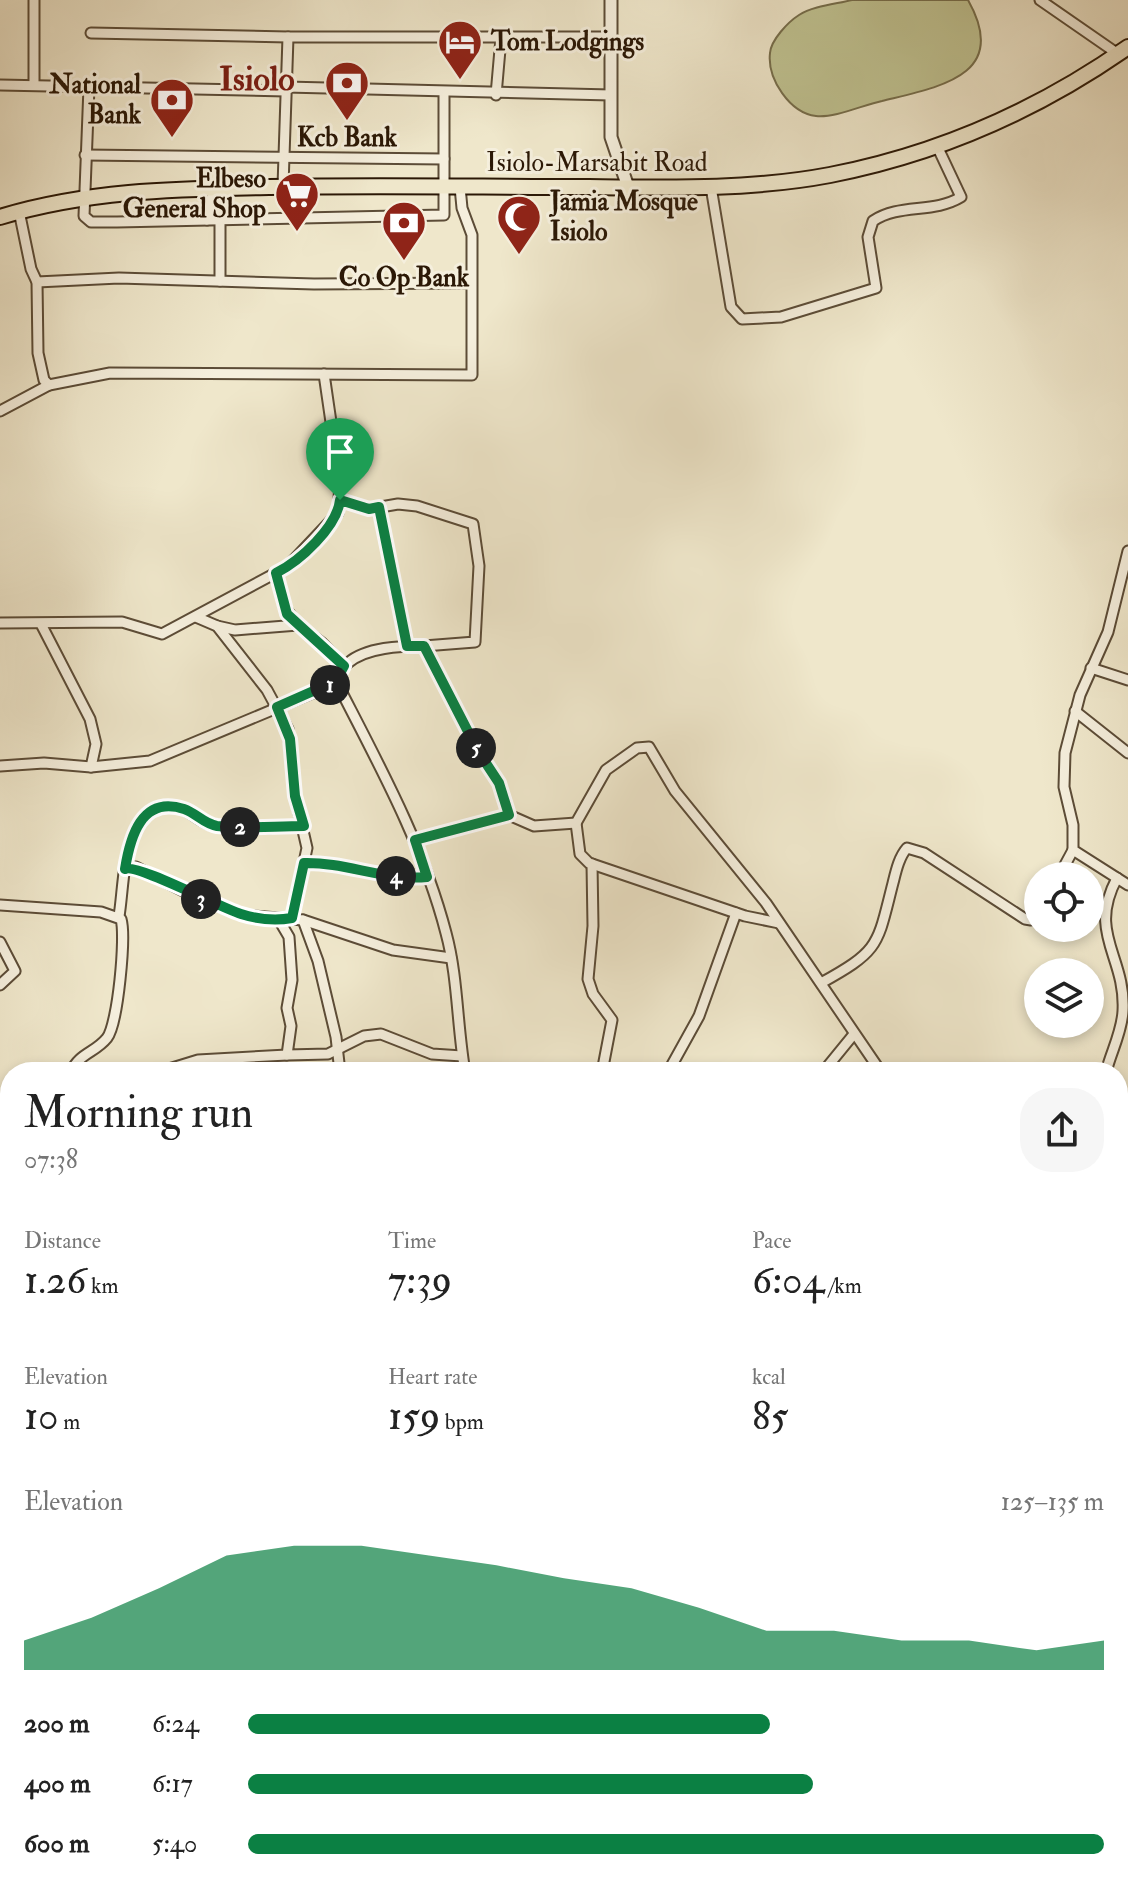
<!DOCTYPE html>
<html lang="en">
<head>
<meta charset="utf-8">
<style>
	body { margin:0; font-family:"IM FELL Double Pica",serif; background:#f6f6f6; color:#222; height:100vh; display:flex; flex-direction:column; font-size:30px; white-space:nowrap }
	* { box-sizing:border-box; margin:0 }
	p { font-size:26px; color:#767676 }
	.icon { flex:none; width:44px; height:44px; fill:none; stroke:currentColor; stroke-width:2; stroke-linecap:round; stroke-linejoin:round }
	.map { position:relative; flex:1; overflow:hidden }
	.drawer { position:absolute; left:0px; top:1062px; width:1128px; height:830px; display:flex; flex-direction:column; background:#fff; border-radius:32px 32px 0 0; box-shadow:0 4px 12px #0003 }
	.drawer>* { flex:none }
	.tools { position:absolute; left:1024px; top:862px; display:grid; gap:16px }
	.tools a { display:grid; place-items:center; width:80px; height:80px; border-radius:50%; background:#fff; box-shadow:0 4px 12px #0003; font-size:40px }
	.pin { position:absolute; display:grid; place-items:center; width:68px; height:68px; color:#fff; margin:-82px -34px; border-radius:50% 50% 50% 0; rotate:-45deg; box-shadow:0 0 8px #0007 }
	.pin .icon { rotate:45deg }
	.km { position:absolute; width:40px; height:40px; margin:-20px; border-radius:50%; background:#222; color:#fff; font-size:22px; line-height:40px; text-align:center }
	.round { display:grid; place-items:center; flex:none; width:84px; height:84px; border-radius:32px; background:#f6f6f6 }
	.head { display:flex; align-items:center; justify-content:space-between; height:136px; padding:0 24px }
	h1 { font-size:44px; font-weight:600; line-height:60px }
	.metrics { display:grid; grid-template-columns:repeat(3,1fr); gap:12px; height:136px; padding:8px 24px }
	.metrics div { display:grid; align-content:center }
	.metrics b { font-size:40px; font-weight:600 }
	.metrics small { font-size:22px; font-weight:400 }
	.metrics p { font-size:22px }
	.chart { height:224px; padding:16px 24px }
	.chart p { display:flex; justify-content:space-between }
	.chart svg { width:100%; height:144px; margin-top:8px; fill:#0b8043; opacity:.7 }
	ul { padding:0 24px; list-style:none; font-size:26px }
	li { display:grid; grid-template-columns:128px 96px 1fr; align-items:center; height:60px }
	li i { height:20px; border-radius:10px; background:#0b8043 }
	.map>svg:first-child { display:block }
</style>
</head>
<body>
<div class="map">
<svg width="1128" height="1891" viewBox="0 0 1128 1891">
	<rect width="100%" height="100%" fill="#efe7cb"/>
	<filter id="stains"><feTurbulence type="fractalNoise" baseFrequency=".0025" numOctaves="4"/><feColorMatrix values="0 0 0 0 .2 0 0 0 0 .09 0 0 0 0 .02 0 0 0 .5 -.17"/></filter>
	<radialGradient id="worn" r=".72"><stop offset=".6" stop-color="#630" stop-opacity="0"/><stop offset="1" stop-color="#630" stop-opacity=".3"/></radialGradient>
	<path fill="#c0c392" stroke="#766e4c" stroke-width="2" d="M852 0H968C1011 76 939 87 882 101 863 105 835 118 816 116 790 113 767 79 770 53 771 40 788 22 799 15 813 6 836 4 852 0Z"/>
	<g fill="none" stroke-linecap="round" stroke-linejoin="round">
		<g stroke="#5c4c37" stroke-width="13">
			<g id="minor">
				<path d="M34 0V85"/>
				<path d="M1040 0 1118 54"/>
				<path d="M91 33 288 37"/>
				<path d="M0 85 286 91"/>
				<path d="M89 87 84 216 91 222H117L444 215V93"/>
				<path d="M286 87 611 95"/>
				<path d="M496 95 501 38"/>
				<path d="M85 155 444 159"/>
				<path d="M283 186 288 37H611"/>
				<path d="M711 187 731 307 742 319 781 317 876 288 868 237 873 221C900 203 933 214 961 197L937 146"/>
				<path d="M19 211 31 269 37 282 38 353 44 380 49 385 110 373 472 375V235L462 208 460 187"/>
				<path d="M295 218 296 186"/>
				<path d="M207 220 214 188"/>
				<path d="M220 220V281"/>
				<path d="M37 282 119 278 314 284 471 283"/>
				<path d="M0 411 49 385"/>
				<path d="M340 500 369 509 398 504 417 506 473 524 479 566 475 642 424 646"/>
				<path d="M379 507 407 646"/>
				<path d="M1128 551 1108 632 1080 695 1065 753 1064 787 1073 825V850L1128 885"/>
				<path d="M276 573 284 606 298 625"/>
				<path d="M196 617 217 626 267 690 288 729 295 796 307 848 292 918"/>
				<path d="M0 623 122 622 162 634 287 567 338 513 340 484 324 374"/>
				<path d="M41 624 90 719 96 744 91 767"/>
				<path d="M217 626 235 630 298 625 322 643 344 666"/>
				<path d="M1091 668 1128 680"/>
				<path d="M336 681C378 763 423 844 446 933 458 977 457 1026 465 1072"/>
				<path d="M1075 711 1128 753"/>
				<path d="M0 766 44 763 91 767 150 761 327 687C338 680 338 671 348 663 366 647 401 646 424 646L478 751 499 783 509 815 534 826 576 823 606 770 637 748 649 747 675 791 766 903 881 1072"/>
				<path d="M576 823 580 854 589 863 745 916 779 923"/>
				<path d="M415 840 509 815"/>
				<path d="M304 863C346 861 385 881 427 877"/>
				<path d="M592 864 593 926 588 979 593 994 612 1020 602 1072"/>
				<path d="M125 869 136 867 193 896 242 915 303 920 393 950 451 958"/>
				<path d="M1059 876 1073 850"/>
				<path d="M0 905 101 912 121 919C126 936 118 1024 107 1038 95 1053 79 1053 71 1072"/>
				<path d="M119 916C125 882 121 803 173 807 189 808 197 821 211 825 239 833 275 826 304 826"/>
				<path d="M279 920 289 937 292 980 287 1008 291 1026 287 1055 328 1054 364 1036 381 1034 432 1054 462 1056"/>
				<path d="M303 920 318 961 336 1037 340 1072"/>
				<path d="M0 942 15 971 0 985"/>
				<path d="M821 983C881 950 877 945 893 883 896 871 899 857 907 848L924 853 1025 919 1031 920 1038 913"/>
				<path d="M159 1072 198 1060 287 1055"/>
				<path d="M668 1072 699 1016 736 913"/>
				<path d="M823 1072 854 1034"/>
				<path d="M1106 1072C1111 1052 1122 1032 1123 1011 1126 956 1087 934 1117 878"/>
				<path d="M0 1112 10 1140"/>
				<path d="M0 1231 4 1239 0 1271"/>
				<path d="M1118 1315 1122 1335 1118 1347"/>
				<path d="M0 1377 10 1371"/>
				<path d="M0 1767 10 1761"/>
				<path d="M502 1882V1891"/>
			</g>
		</g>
		<g stroke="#5c4c37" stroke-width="15">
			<g id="tertiary">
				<path d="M611 0V137L628 187"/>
				<path d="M0 1681 10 1704"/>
				<path d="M173 1882 183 1891"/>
			</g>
		</g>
		<g stroke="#2b1806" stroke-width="18">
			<path id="trunk" d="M0 217C89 190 177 189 269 187 376 185 483 187 589 187 670 188 751 190 830 175 938 154 1038 110 1128 47"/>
		</g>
		<use href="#minor" stroke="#f5efdd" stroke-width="9"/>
		<use href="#tertiary" stroke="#f5efdd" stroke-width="11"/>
		<use href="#trunk" stroke="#efe7cb" stroke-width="14"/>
	</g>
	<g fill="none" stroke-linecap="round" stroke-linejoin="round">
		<g stroke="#fff" stroke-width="16">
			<path id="route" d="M340 500 369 509 379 507 407 646H424L478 751 499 783 509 815 415 840 427 877C385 881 346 862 304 863L292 918C275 921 257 919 241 914 221 908 136 863 125 869 130 838 141 795 184 809 196 813 204 824 217 826 245 829 275 826 304 826L295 796 290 739 277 707 336 681 344 666 287 614 276 573C300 561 337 527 340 500Z"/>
		</g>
		<use href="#route" stroke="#0b8043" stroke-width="10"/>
	</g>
	<defs>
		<g id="hotel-pin" transform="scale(2.3)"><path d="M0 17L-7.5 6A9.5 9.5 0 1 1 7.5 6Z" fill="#8f2418" stroke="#f5efdd"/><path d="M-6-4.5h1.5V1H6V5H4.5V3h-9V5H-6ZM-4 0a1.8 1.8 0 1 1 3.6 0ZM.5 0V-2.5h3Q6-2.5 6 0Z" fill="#fff"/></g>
		<g id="bank-pin" transform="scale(2.3)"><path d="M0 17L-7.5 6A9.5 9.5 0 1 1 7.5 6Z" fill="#8f2418" stroke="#f5efdd"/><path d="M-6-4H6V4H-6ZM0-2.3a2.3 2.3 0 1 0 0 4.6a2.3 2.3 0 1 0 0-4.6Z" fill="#fff"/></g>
		<g id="supermarket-pin" transform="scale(2.3)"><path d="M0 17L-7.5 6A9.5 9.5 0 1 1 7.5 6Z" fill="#8f2418" stroke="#f5efdd"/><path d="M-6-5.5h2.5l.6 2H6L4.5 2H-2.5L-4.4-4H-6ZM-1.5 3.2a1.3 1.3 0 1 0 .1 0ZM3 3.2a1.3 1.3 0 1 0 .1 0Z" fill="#fff"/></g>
		<g id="mosque-pin" transform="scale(2.3)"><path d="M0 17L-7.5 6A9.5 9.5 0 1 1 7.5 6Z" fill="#8f2418" stroke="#f5efdd"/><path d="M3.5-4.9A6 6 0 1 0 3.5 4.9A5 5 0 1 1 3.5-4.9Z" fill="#fff"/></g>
	</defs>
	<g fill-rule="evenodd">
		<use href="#hotel-pin" x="460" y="42"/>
		<use href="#bank-pin" x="347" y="83"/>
		<use href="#bank-pin" x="172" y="100"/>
		<use href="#supermarket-pin" x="297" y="194"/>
		<use href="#mosque-pin" x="519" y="217"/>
		<use href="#bank-pin" x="404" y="223"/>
	</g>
	<g text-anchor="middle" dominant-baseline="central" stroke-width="6" stroke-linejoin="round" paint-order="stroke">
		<g font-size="26" font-weight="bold" fill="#2b1806" stroke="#f5efdd" text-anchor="start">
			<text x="491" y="42">Tom Lodgings</text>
			<text x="141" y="85" text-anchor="end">National<tspan x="141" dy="30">Bank</tspan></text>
			<text x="347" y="138" text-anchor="middle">Kcb Bank</text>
			<text x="266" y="179" text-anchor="end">Elbeso<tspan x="266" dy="30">General Shop</tspan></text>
			<text x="550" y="202">Jamia Mosque<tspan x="550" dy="30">Isiolo</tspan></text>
			<text x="404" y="278" text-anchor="middle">Co Op Bank</text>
		</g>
		<g font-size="26" fill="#2b1806" stroke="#f5efdd">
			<text x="597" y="163">Isiolo-Marsabit Road</text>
		</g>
		<g font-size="34" font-weight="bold" fill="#7a1f14" stroke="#f5efdd">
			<text x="257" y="79">Isiolo</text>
		</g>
	</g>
	<rect width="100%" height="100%" filter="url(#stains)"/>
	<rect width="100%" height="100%" fill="url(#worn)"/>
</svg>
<div class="tools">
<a><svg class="icon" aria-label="locate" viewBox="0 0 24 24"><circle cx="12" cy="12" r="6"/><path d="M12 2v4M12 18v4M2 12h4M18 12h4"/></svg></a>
<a><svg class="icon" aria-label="layers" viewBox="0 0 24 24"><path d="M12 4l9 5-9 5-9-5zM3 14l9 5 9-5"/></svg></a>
</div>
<div class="pin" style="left:340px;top:500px;background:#1e9e55"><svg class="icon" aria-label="arrive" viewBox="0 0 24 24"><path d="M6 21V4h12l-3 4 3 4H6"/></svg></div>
<b class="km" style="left:330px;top:685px">1</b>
<b class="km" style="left:240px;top:827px">2</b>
<b class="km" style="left:201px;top:899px">3</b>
<b class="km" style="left:396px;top:876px">4</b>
<b class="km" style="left:476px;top:748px">5</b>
<section class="drawer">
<div class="head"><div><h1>Morning run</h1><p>07:38</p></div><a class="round"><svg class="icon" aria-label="share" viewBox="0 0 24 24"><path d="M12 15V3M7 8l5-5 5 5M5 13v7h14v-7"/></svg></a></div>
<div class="metrics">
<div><p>Distance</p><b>1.26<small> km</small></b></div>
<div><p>Time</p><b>7:39</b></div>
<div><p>Pace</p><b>6:04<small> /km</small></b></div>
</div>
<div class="metrics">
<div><p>Elevation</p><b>10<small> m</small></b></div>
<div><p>Heart rate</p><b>159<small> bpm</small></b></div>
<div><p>kcal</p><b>85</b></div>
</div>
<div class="chart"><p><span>Elevation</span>125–135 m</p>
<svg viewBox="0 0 160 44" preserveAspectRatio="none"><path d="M0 44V35L10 28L20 19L30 9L40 6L50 6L60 9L70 12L80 16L90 19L100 25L110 32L120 32L130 35L140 35L150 38L160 35V44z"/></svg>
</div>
<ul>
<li><b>200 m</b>6:24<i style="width:61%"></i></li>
<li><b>400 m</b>6:17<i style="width:66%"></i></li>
<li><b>600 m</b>5:40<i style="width:100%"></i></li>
</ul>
</section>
</div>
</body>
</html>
